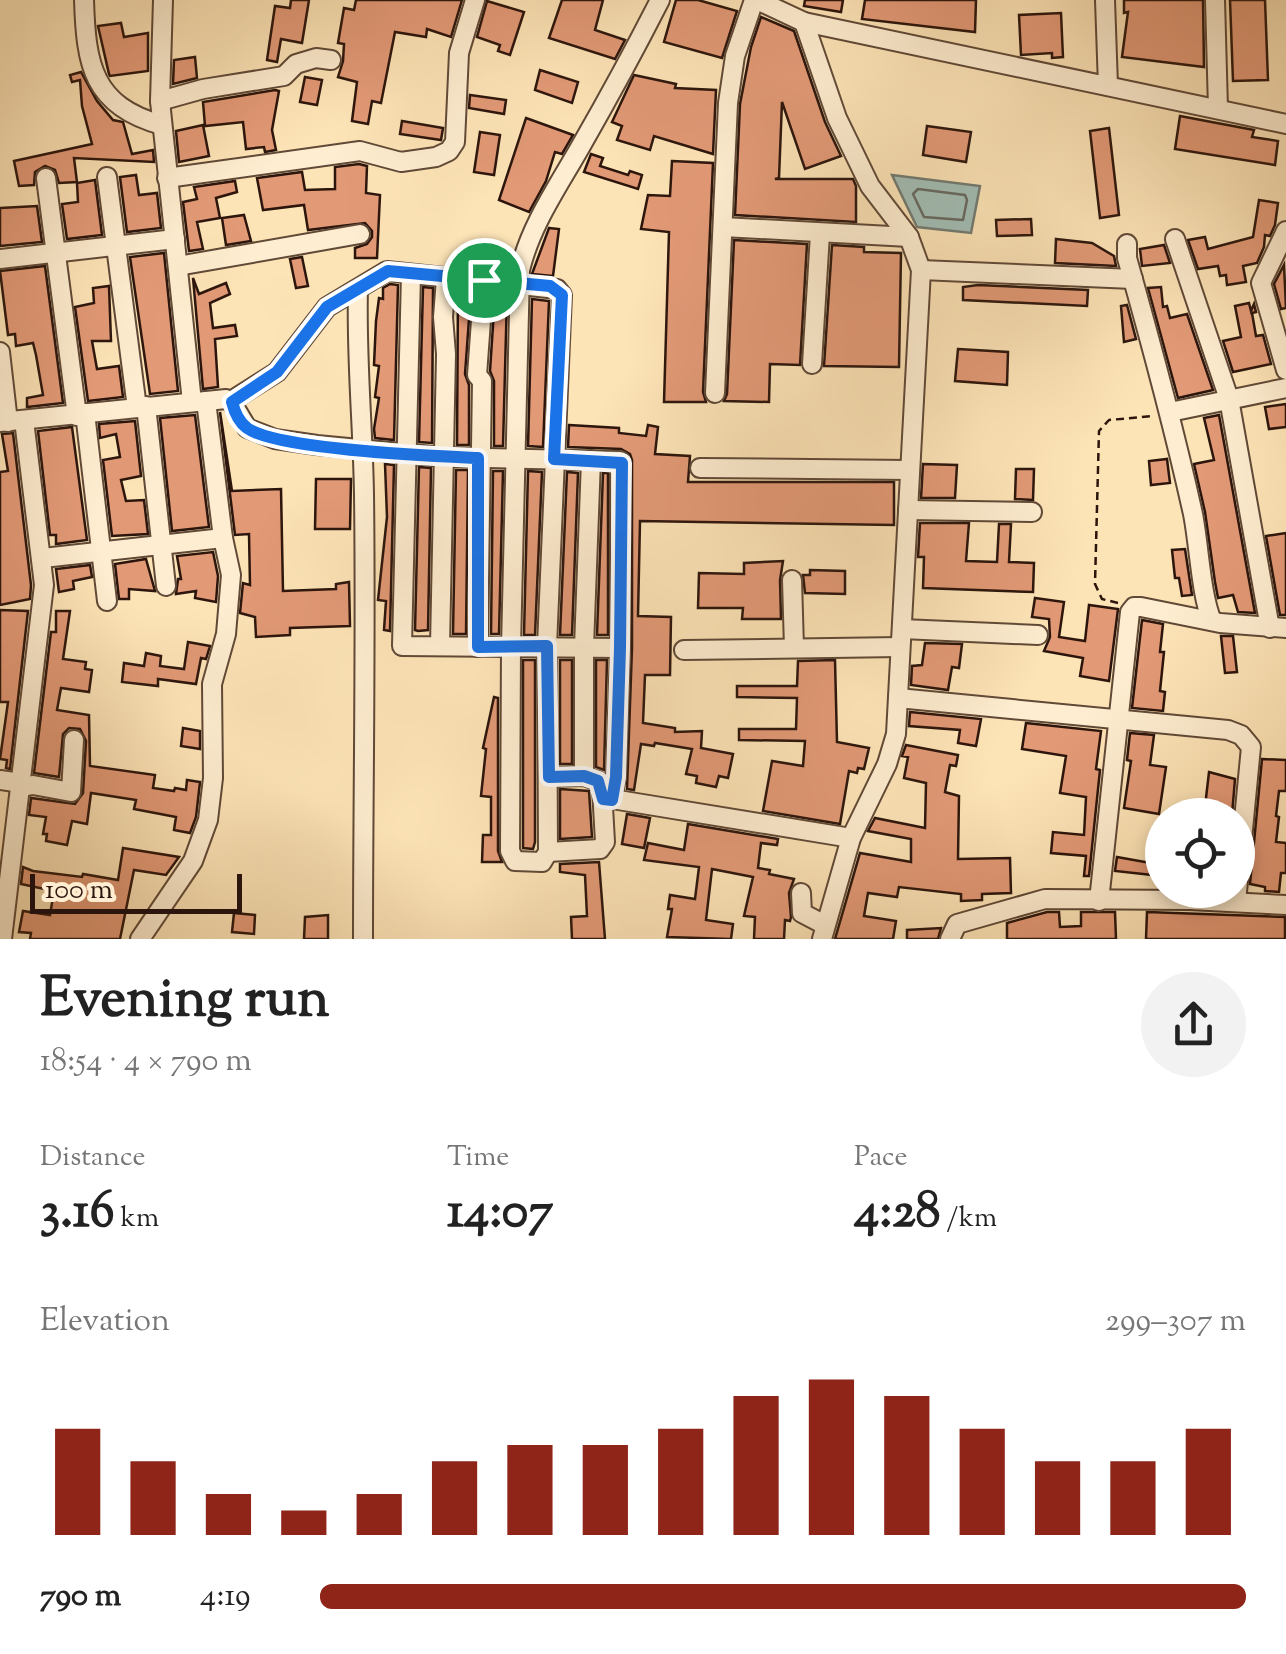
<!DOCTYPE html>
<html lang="en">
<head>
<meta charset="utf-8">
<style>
	body { margin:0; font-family:"Sorts Mill Goudy",serif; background:#f2f2f2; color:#222; height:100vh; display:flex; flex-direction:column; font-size:38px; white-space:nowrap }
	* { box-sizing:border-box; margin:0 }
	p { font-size:32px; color:#767676 }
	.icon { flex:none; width:55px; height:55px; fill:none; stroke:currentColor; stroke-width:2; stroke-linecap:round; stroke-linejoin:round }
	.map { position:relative; height:939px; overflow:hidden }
	.details { display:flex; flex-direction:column; background:#fff; flex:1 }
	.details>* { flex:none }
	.buttons { position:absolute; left:1145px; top:798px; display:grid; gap:20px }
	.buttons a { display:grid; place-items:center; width:110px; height:110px; border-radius:50%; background:#fff; box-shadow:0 5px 15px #0003; font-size:50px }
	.scale { position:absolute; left:30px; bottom:25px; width:212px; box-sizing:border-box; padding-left:10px; border:5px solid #2c150c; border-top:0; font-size:28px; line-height:35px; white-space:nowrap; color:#2c150c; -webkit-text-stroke:8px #feedd0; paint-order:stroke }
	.pin { position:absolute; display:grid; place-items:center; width:85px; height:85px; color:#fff; margin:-42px; border:5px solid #fff; border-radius:50%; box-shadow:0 2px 10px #0007 }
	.round { display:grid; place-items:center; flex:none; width:105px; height:105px; border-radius:52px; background:#f2f2f2 }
	.overview { display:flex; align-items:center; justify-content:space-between; height:170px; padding:0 40px }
	h1 { font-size:55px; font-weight:800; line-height:75px }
	.metrics { display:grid; grid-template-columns:repeat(3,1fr); gap:15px; height:170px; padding:10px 40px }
	.metrics div { display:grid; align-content:center }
	.metrics b { font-size:50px; font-weight:800 }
	.metrics small { font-size:28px; font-weight:400 }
	.metrics p { font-size:28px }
	.chart { height:280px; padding:20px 40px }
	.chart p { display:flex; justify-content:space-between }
	.chart svg { width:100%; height:180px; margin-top:10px; stroke:#8f2418; stroke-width:6 }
	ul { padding:0 40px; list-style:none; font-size:32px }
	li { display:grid; grid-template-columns:160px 120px 1fr; align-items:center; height:75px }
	li i { height:25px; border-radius:12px; background:#8f2418 }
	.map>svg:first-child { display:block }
</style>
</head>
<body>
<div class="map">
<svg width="1286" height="939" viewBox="0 0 1286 939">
	<rect width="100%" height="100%" fill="#fde4b7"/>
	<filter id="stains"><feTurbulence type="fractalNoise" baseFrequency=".002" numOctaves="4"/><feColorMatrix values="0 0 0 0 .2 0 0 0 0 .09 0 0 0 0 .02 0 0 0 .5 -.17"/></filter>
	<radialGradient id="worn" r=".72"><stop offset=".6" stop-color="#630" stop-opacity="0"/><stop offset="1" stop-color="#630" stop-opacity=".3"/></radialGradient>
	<path fill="#a1bdb5" stroke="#727a71" stroke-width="2.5" d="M892 175 980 186 971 233 917 227Z"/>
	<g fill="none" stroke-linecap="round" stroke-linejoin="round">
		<path stroke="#666960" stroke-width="2.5" d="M918 189 965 195 967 200 963 220 924 217 913 194Z"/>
	</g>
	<g fill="#e29976" stroke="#2c150c" stroke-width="2.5">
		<path d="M291 0H309L302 43 281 39 277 62 267 60 275 6 290 8Z"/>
		<path d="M356 0H462L451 37 427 29 426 37 395 32 381 103 372 101 368 124 352 121 357 82 338 77 343 61 344 44 338 43 344 8 354 10Z"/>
		<path d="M562 0H603L595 30 625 40 615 59 549 38Z"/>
		<path d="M676 0H698L737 11 722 58 664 42Z"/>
		<path d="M805 0H843L841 12 804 6Z"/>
		<path d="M865 0H976L975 32 862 19Z"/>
		<path d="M1124 0H1203L1204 67 1122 57 1128 12 1124 13Z"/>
		<path d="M1230 0H1265L1268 80 1233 81Z"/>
		<path d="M487 1 524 12 510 55 498 51 500 45 477 37Z"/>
		<path d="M1061 13 1063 57 1052 58V53L1021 55 1019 15Z"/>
		<path d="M761 17 794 31 825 122 841 156 805 169 782 102 779 178 775 179H853L856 186V222L735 215 740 104 751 47Z"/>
		<path d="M121 23 124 37 148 33V71L110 76 109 74 98 26Z"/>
		<path d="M195 57 197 78 173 84 174 60Z"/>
		<path d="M540 70 578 82 572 103 535 90Z"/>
		<path d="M81 72 97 101 113 120 123 122 132 154 153 150 154 162 74 158 77 182 59 183 55 170 45 166 35 172 34 185 19 186 14 161 92 144 82 106 80 80 72 82 70 75Z"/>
		<path d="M634 75 676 84 675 88 716 90 713 154 654 136 650 150 617 140 622 126 612 122Z"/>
		<path d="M305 77 322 80 317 105 300 102Z"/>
		<path d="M275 90 279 91 272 130 276 150 265 152 264 147 246 149 243 122 205 126 203 102Z"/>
		<path d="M470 95 506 100 504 114 469 108Z"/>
		<path d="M1180 116 1254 130 1252 137 1278 141 1275 165 1175 149Z"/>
		<path d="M526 118 573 135 562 154 555 152 546 181 529 212 499 200Z"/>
		<path d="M402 121 443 128 441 140 400 134Z"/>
		<path d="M203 125 209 156 179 162 176 131Z"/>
		<path d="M927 126 971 132 966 162 923 155Z"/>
		<path d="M1109 128 1119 215 1100 218 1090 131Z"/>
		<path d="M480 132 500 135 494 175 474 172Z"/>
		<path d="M591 154 603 158 600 166 628 175 630 171 642 175 638 189 584 172Z"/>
		<path d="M672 161 713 163 703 392 706 402H664L669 232 641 229 648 195 670 196Z"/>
		<path d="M359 164 367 166 366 193 380 195 377 258H355V248L367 244 372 237V231L365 223 308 230 304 205 263 210 257 178 302 172 305 190 335 189V167Z"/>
		<path d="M136 175 139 195 157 193 161 228 127 232 120 177Z"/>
		<path d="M95 180 102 235 67 239 62 204 78 202 77 183Z"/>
		<path d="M235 181 237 192 216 198 220 218 197 222 203 249 189 251 183 202 197 199 194 187Z"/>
		<path d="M1259 200 1278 203 1275 225 1270 236 1265 235 1264 247 1257 263 1243 266 1246 282 1227 285 1226 275 1220 276 1218 266 1198 269 1188 240 1205 237 1208 249 1253 237Z"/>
		<path d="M37 206 42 242 0 246V208Z"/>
		<path d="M244 215 251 241 226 245 222 218Z"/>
		<path d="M1031 219 1032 235 997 236 996 220Z"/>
		<path d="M549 228 559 229 553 276 532 274Z"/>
		<path d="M1056 239 1092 243 1114 256 1116 266 1055 263Z"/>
		<path d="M734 240 807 244 800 365 770 364 769 402 724 401 727 394Z"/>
		<path d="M832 245 864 247V252L901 253 899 367 824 366Z"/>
		<path d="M1164 245 1170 263 1142 266 1140 249Z"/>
		<path d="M164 253 178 391 150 394 130 257Z"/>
		<path d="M302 257 308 286 296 288 290 259Z"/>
		<path d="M1284 265 1286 308 1281 309 1274 284Z"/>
		<path d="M45 266 63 403 27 407V398L43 395 36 355 33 343 16 346 15 334 8 335 0 271Z"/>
		<path d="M193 278 199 294 226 283 230 294 210 303 213 328 235 325 237 336 215 339 218 387 203 389Z"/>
		<path d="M390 284 398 285 394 440 375 438 374 429 379 398 375 397 379 366 374 365 376 321 379 298 383 299V288Z"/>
		<path d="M978 285 1088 290 1087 306 963 300V287Z"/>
		<path d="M109 286 111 341H92L97 369 119 366 123 397 88 401 75 307 94 303 93 288Z"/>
		<path d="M423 287 433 288 432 443 419 442Z"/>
		<path d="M1161 287 1163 307 1167 306 1170 318 1187 314 1213 390 1178 398 1148 288Z"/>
		<path d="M458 291 471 292 465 374 469 385V445H457Z"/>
		<path d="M495 295 507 296 503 446H494V381L490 371Z"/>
		<path d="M532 299 549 301 543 447 528 446Z"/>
		<path d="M1249 303 1251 311 1254 304 1256 312 1252 313 1256 336 1263 335 1271 364 1233 372 1223 341 1241 337 1235 306Z"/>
		<path d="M1127 305 1136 339 1124 342 1121 306Z"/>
		<path d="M958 349 1008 352 1007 385 955 381Z"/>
		<path d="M1286 404V427L1269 429 1265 407Z"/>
		<path d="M220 412 232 491 281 489 283 591 336 589V584L349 582 350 626 290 628V635L256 637 255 617 240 613 243 583 250 585 249 534 235 535Z"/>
		<path d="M195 415 209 527 172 531 160 418Z"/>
		<path d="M1219 415 1255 613 1238 612 1233 595 1218 598 1215 582 1205 512 1194 464 1214 460 1204 418Z"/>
		<path d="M135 421 141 476 121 480 126 501 144 500 148 534 112 536 103 460 120 457 116 434 100 438 99 424Z"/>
		<path d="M569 425 619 428V433L646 436 648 425 658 427 655 454 690 456 688 482H894V525L640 521 638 616 671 617 670 675H645L643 723 675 728V732L702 731 701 748 733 754 728 778 719 776 716 787 696 783 697 776 686 774 692 749 655 743 654 746 641 744 634 790 627 789 632 648V460L630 454 621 449 568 447Z"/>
		<path d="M72 427 87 540 56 544V535H50L38 431Z"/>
		<path d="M13 433 31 585 30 599 0 605V472L8 471 2 434Z"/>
		<path d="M1167 459 1170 483 1151 485 1149 461Z"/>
		<path d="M385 464 394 465 390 631 384 630 386 601 378 600 387 517Z"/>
		<path d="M923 464 957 465 955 498H921Z"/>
		<path d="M419 467 431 468 428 630 418 631 415 630Z"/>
		<path d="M1016 469H1034L1033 500 1015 499Z"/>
		<path d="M456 470H468L466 634H453Z"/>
		<path d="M493 471H503L499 634H491Z"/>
		<path d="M528 471 542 472 535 635H524Z"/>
		<path d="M567 472 578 473 572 635H560Z"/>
		<path d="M603 473H608V635H597Z"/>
		<path d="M316 479H351L350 529H315Z"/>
		<path d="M920 523H969L966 561 997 562 999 524H1011L1009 562 1034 563 1033 592 923 588 924 557H918Z"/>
		<path d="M1286 533V615H1280L1266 536Z"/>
		<path d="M1185 549 1192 595 1182 596 1179 578H1175L1172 550Z"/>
		<path d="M213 552 218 576 216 602 195 598 196 591 176 594 178 579H181L177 556Z"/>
		<path d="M146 559 155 591 129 589V599H119L115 564Z"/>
		<path d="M783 561 780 580 781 619H742L743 608H698L699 573 744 574V563Z"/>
		<path d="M90 565 92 577 73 581 74 589 59 592 56 569Z"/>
		<path d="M810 570 845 571V594L805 593 803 575H810Z"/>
		<path d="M1035 598 1064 602 1059 637 1085 641 1089 605 1118 609 1109 681 1080 676 1083 658 1044 651 1050 637 1049 619 1032 617Z"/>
		<path d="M0 610 28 611 10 769 6 768 7 760 0 759 8 702H0Z"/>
		<path d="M56 611H70L63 659 86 662 85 669 92 670 89 692 61 688 57 710 89 715 90 766 155 775 153 788 174 791 175 788 186 790 187 780 200 782 196 817 190 833 174 830 176 817 134 809 136 800 91 793 87 824 72 821 67 845 46 841 47 834H43L46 817 29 815 31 798 75 804 83 793 86 741 80 729 69 728 63 734 59 777 34 773 51 632H56Z"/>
		<path d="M1142 620 1163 624 1160 652H1164L1160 691 1165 692 1163 711 1132 708Z"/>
		<path d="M1221 636H1233L1237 672 1225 673Z"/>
		<path d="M188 642 210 646 206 659 201 658 196 684 158 679V686L122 682 124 663 144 666 146 653 161 656 160 666 184 669Z"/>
		<path d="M925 643 962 644 959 668 952 667 948 690 911 685 912 666 922 665Z"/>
		<path d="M523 660H535V842L533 849 523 848Z"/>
		<rect x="560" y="660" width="12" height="104"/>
		<path d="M596 660H607L604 770 596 767Z"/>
		<path d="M835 660 837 742 869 748 864 769 858 768 857 773 849 771 840 824 763 811 772 761 803 766 805 741 739 740V729H796L797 698 737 697V686H797L798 661Z"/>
		<path d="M494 697 498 698V851L502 862H482L483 835H491V797L481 796 486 749 483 748Z"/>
		<path d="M910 712 981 719 976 746 958 743 960 730 909 726Z"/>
		<path d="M1026 723 1101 731 1096 769 1100 770 1089 876H1084L1086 856 1051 853 1053 832 1084 835 1086 797 1060 793 1066 756 1022 749Z"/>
		<path d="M183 728 200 731V749L181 746Z"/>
		<path d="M1130 733 1154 735 1150 765 1166 767 1159 814 1124 808 1131 761 1127 760Z"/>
		<path d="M906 745 958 755 956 766 950 765 945 792 959 796 958 859 1010 858 1011 893 982 894V900L961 901V894L899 887 897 897 868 893 864 916 896 921 893 939H835L860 853 911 862V839L868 831 875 818 925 828 926 783 904 778 908 757 902 756Z"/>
		<path d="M1262 759 1286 760V791H1279L1276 816 1279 817 1276 842 1286 843V873H1281L1279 892 1265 891V887L1250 884Z"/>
		<path d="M1209 772 1235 779 1232 815H1204Z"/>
		<path d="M560 789 589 791 592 837 560 839Z"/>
		<path d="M627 814 650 818 644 848 622 844Z"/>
		<path d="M688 824 778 839 777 845 761 843 758 868 770 870 769 874 794 879 789 893 791 917 790 921 785 920 784 939H754L755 917 744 916 753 877 712 869 706 920 733 924 731 939 667 937 672 909H668L670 895 695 899 699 867 644 860 648 843 684 850Z"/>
		<path d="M123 848 179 857 166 875 134 870 120 939H30L31 933 19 932 23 911 50 915 54 891 21 884 23 867 33 871 82 877 83 874 118 880Z"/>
		<path d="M1117 857 1162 865V876L1115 871Z"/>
		<path d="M599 862 605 939H572L571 917 587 916 585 875 560 872V864Z"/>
		<path d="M1047 912H1059L1060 927 1081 926V912H1115L1116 939H1007V923Z"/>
		<path d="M1147 912 1285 917V939H1146Z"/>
		<path d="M234 913 255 915 254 934 232 932Z"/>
		<path d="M328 915V939H304L305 917Z"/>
		<path d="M941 928 938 939H907V930Z"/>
	</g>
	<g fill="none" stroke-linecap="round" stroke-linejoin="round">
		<g stroke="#604937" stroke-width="22">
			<g id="minor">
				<path d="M84 0C86 64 92 106 162 125"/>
				<path d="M163 0 160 101 192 402"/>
				<path d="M757 0 804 22 1286 124"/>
				<path d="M1105 0 1108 86"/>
				<path d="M1215 0 1218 109"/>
				<path d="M804 22 837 118 870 186 909 237 921 270 896 734 887 764 851 838 822 939"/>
				<path d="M160 101 203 89 284 76 296 64 316 58 331 60"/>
				<path d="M107 177 137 408"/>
				<path d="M46 178 77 416"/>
				<path d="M167 178 360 151 401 162 436 157 449 151 455 142 459 53 475 0"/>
				<path d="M723 227 909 237"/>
				<path d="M1286 231 1261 283 1286 370"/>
				<path d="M1175 239 1229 399 1270 628"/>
				<path d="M1127 244V258C1151 343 1174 428 1193 514 1199 544 1201 596 1212 621"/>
				<path d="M0 259 175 239"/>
				<path d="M178 266 360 234"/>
				<path d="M921 270 1133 279"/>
				<path d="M411 274 402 646 620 648"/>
				<path d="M358 289C356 358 363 426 364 495 366 643 363 791 363 939"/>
				<path d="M0 352 8 422"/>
				<path d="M812 364 820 234"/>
				<path d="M715 393 728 103 735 56 754 0"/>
				<path d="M231 401 247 428 275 439 317 445 443 457 620 461V648L616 777 612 799 851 838"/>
				<path d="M146 406 166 586"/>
				<path d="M1170 412 1286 388"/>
				<path d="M85 413 107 601"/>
				<path d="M0 422 226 399 231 401 277 372 327 307 387 271 557 289 562 295 547 646 548 852 600 849 605 842 602 789 598 781 584 776 549 777"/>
				<path d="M700 468 909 470"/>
				<path d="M908 510 1032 512"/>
				<path d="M43 558 223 538"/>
				<path d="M792 580 794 648"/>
				<path d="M902 629 1038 635"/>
				<path d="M440 646 446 354 443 317 446 279"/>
				<path d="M478 647 482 381 477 375 484 280"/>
				<path d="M684 650 900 647"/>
				<path d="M898 698 1228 730 1241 735 1251 747 1236 902"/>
				<path d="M584 776V647L591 460"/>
				<path d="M0 780 21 783"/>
				<path d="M22 787 33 785 71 792 74 740"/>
				<path d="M548 852 542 862 515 861 510 851 511 647 520 270C531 224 559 185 582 144 609 97 635 49 660 0"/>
				<path d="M801 893 802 913 825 925"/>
				<path d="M1099 901 1130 612 1134 607H1141L1220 623 1286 628"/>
				<path d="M2 939 44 585 24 420"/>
				<path d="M140 939 193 861 208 820 213 778 212 684 226 634 231 575 223 538 206 401"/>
				<path d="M950 939 957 924 1045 899 1190 900 1286 905"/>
			</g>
		</g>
		<path stroke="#2c150c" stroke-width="2.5" stroke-dasharray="8 5" stroke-linecap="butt" d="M1118 603 1102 599 1095 584 1099 431 1109 420 1154 416"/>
		<use href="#minor" stroke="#feedd0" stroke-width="18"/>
	</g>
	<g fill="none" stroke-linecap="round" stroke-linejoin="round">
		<g stroke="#fff" stroke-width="20">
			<path id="route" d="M388 271 550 286 562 295 554 459 622 463 620 648 616 777 612 800 603 799 598 781 584 776 549 777 547 646 478 647V458C435 456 277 450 247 428 239 422 234 410 232 402L277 372 327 307Z"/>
		</g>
		<use href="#route" stroke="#1a73e8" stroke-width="12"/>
	</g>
	<rect width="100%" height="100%" filter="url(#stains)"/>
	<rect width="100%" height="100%" fill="url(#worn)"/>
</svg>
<div class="buttons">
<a><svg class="icon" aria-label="locate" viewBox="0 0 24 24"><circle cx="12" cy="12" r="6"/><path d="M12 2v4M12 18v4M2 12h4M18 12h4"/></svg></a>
</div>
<div class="scale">100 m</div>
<div class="pin" style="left:484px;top:280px;background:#1e9e55"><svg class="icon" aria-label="arrive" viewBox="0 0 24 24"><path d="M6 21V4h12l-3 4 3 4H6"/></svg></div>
</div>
<section class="details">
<div class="overview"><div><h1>Evening run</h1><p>18:54 · 4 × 790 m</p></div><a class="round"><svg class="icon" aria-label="share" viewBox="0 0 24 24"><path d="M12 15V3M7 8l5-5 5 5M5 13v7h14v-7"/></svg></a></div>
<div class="metrics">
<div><p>Distance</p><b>3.16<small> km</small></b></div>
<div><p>Time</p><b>14:07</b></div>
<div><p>Pace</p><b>4:28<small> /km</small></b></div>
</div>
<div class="chart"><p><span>Elevation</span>299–307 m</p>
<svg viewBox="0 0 160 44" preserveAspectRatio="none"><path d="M5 44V18M15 44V26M25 44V34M35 44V38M45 44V34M55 44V26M65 44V22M75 44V22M85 44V18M95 44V10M105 44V6M115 44V10M125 44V18M135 44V26M145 44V26M155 44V18"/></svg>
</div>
<ul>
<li><b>790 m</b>4:19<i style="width:100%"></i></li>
</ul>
</section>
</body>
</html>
